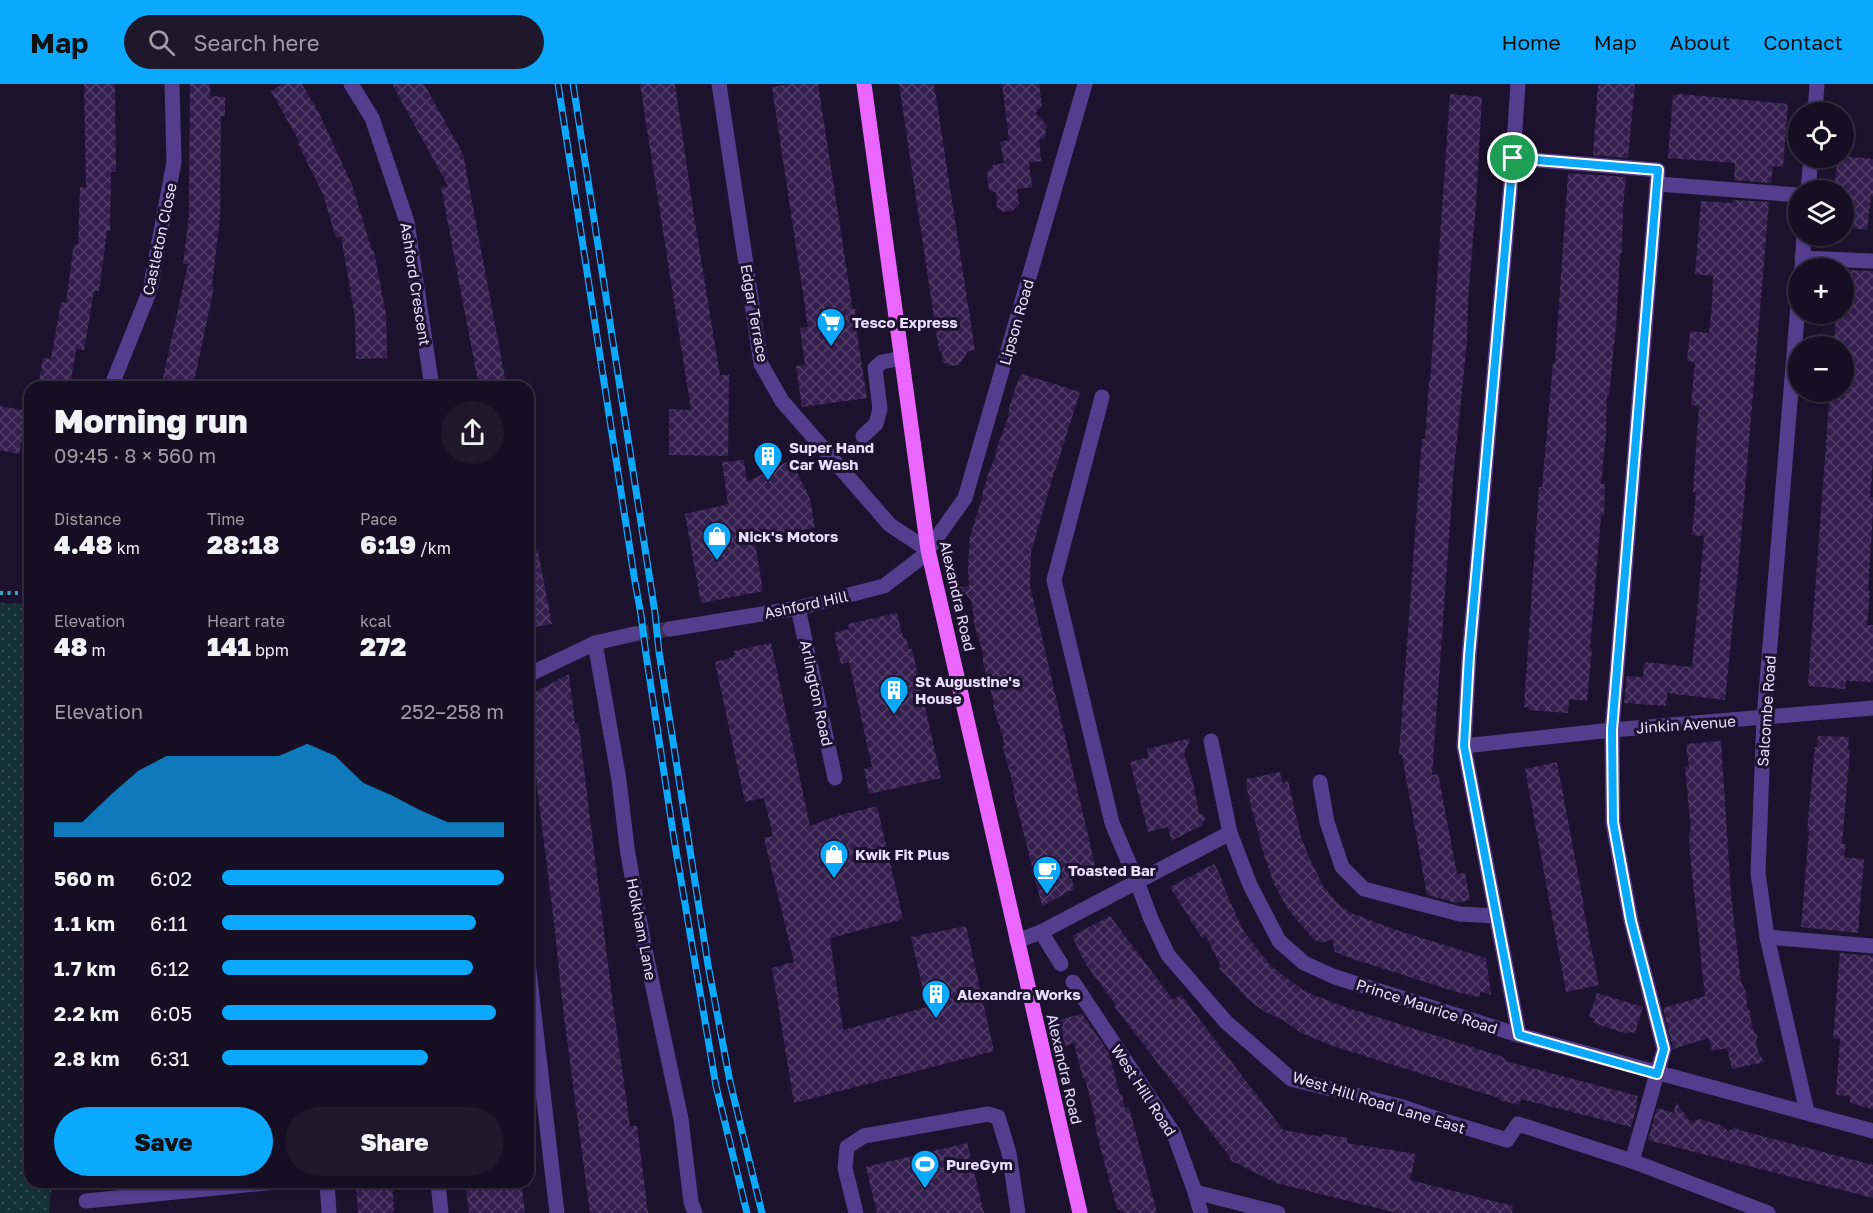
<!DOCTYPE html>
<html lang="en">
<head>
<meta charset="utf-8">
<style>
	body { margin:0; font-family:"Golos Text",sans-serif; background:#1f172a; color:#f1f3f6; height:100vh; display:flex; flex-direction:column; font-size:22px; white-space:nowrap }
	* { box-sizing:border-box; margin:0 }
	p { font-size:20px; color:#9e9ca5 }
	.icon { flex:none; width:33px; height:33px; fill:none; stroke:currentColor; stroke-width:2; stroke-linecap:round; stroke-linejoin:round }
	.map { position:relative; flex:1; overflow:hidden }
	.side { position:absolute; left:24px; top:297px; width:510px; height:807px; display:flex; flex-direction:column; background:#160e22; border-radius:18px; box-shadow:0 2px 4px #0004,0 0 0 2px #352e40 }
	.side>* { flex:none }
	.controls { position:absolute; left:1788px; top:18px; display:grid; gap:12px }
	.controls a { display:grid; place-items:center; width:66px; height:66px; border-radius:50%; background:#160e22; box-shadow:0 2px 4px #0004,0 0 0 2px #352e40; font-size:30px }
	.pin { position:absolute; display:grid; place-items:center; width:51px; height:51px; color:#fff; margin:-26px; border:3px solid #fff; border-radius:50%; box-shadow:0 2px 6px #0007 }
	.round { display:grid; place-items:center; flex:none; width:63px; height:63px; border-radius:32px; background:#1f172a }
	.headline { display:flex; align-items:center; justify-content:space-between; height:102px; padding:0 30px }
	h1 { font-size:33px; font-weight:800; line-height:45px }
	.figures { display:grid; grid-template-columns:repeat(3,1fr); gap:9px; height:102px; padding:6px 30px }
	.figures div { display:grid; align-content:center }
	.figures b { font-size:26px; font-weight:800 }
	.figures small { font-size:16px; font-weight:400 }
	.figures p { font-size:16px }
	.chart { height:168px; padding:12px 30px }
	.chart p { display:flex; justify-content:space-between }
	.chart svg { width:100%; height:108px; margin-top:6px; fill:#0ba9fe; opacity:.7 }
	.primary-button { display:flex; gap:12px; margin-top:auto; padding:12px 30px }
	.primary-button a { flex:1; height:69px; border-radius:36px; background:#0ba9fe; color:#111; font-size:24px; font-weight:800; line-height:69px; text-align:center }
	.primary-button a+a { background:#1f172a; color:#f1f3f6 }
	ul { padding:0 30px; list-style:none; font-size:20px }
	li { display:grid; grid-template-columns:96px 72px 1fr; align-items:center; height:45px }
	li i { height:15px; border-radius:8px; background:#0ba9fe }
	header { display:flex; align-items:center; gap:36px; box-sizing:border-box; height:84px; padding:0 30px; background:#0ba9fe; color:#111 }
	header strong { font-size:28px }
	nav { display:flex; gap:33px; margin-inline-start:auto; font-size:21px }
	.search { width:420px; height:54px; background:#1f172a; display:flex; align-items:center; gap:15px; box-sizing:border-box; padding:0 21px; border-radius:33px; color:#9e9ca5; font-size:22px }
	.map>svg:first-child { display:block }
</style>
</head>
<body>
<header>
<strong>Map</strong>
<div class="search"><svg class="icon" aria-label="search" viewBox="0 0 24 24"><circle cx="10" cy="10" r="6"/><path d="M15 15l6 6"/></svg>Search here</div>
<nav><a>Home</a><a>Map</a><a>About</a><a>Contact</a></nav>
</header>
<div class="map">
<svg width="1873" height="1129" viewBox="0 0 1873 1129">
	<defs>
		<pattern id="garden-dots" width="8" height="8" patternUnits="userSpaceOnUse" patternTransform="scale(1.5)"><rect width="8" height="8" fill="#153037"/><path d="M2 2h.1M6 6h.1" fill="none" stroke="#374e55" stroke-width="1.8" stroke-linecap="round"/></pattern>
		<pattern id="building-cross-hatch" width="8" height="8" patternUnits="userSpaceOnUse" patternTransform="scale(1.5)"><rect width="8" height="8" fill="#341e4e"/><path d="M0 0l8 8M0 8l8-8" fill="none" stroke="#523e69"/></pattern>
	</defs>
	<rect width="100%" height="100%" fill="#1d122d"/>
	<path fill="url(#garden-dots)" d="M0 519 30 520V1098H52L49 1129H0Z"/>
	<g fill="url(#building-cross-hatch)">
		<path d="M84 0H115L116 88H111L110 147H107L99 207H94L84 266 76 265 70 303H38L43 274 51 275 61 218 66 219 74 160 78 161 80 103H86Z"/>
		<path d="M190 0H210V12L225 13V32H221L220 133 212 202 214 203 193 303H187L162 298 188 180H183L189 131Z"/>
		<path d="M282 0H302L319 29 352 101 372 167H374L386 231 387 274 356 275 355 233 341 152 336 154 323 110 298 60 300 59 271 7Z"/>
		<path d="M392 0H424L463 70 506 299 479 303 441 103 448 102Z"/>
		<path d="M640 0H675L694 132 720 291H729L728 372 669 371V325L691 326Z"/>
		<path d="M791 0H818L851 214 852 223 857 227 854 231 867 314 802 323 796 282 805 281 800 244 808 243 772 3Z"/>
		<path d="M899 0H934L975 266 968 267 959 281 950 282 943 278 942 268 939 267Z"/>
		<path d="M1002 0H1039L1042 22 1035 29 1048 42 1045 46 1046 54 1039 55 1041 77 1029 79 1032 103 1017 105 1019 120 1012 127 1004 128 997 123 996 108 989 107 987 89 993 81 1004 79 1000 58 1009 56Z"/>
		<path d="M1598 0H1635L1628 74 1593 71Z"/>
		<path d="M1450 10 1482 13 1476 119 1468 215 1467 257 1454 384 1432 691 1438 690 1457 790 1465 789 1470 816 1457 819 1427 811 1402 671 1399 670 1422 355H1425L1429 298H1430Z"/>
		<path d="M1681 10 1788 20 1783 83 1773 82 1771 99 1734 96 1735 79 1668 74 1673 11Z"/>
		<path d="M1844 72 1873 75V112H1871L1867 146 1844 143V106H1834L1838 74H1844Z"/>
		<path d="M1568 89 1626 93 1623 122 1622 169H1620L1616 242 1609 311H1607L1606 351 1601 400H1605L1604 432H1601L1590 564H1592L1587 617 1569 615 1568 629 1529 626V623H1524L1539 403H1542L1553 279H1555Z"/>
		<path d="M1732 116 1769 118 1740 466 1725 616 1667 609 1666 622 1624 619 1627 592 1643 593 1644 578 1692 583 1704 452 1692 451 1696 409 1693 408 1699 322 1691 321 1695 278 1687 277 1690 247 1709 249 1712 220 1713 192 1695 190 1701 117 1732 119Z"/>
		<path d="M1844 186 1873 187V377L1870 413H1873V427L1868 507H1870L1867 541H1873V598L1846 597 1845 605 1809 602 1808 600 1830 308H1844V262H1834L1836 230H1844Z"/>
		<path d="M1022 290 1080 308 1052 396 1031 468 1030 502 1096 786 1071 792 1074 805 1042 822 1013 707 1014 704 1003 663 1004 661 1003 653 995 629 993 621 994 619 983 579V569L973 536 974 533 971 516 959 503 969 502 968 485 970 452 983 412 982 410 989 387 996 372 995 369 1008 334 1009 324 1017 299Z"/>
		<path d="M0 322 28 327 19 370 0 366Z"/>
		<path d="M744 376 747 398 791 376 810 415 815 444 754 453 763 507 701 519 685 430 728 420 722 378Z"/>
		<path d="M538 467 552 540 528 544V468Z"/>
		<path d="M897 529 903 554H906L909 565H912L941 694 869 710 864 685 872 683 849 578 841 580 834 549 849 545 848 540Z"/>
		<path d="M771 559 810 742 833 733 877 722 903 835 830 854 843 946 927 923 911 853 966 842 994 967 794 1019 772 884 794 878 764 754 773 752 764 714 745 718 715 578 734 573 733 567Z"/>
		<path d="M569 590 575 639H578L580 652 613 921 630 1042H637L648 1129H590L563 925 554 838 529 639H531L528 626 530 611Z"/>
		<path d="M1818 652 1849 653 1848 665 1850 666 1842 760H1846L1844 773 1864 775 1858 849 1801 843 1809 747H1807L1815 663H1817Z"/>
		<path d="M1191 654 1184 670 1192 694 1199 728 1207 734 1202 739 1203 741 1171 757 1168 743 1148 748 1130 678 1149 673 1147 665Z"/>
		<path d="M1721 657 1731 811 1741 898 1746 908 1747 923 1751 929 1750 932 1754 949 1758 952 1756 957 1758 967 1764 978 1732 985 1727 964 1712 967 1709 954 1673 965 1663 924 1705 912 1690 771 1689 748H1691L1685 683H1689L1686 660Z"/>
		<path d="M1557 678 1584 822 1583 823 1599 901 1566 908 1525 685Z"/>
		<path d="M1280 688 1282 699 1288 697 1300 749 1307 769 1323 802 1337 819 1349 828 1393 845 1486 874 1491 911 1481 907 1479 913 1457 908 1353 875 1335 868 1332 855 1322 859 1313 855 1288 825 1275 802 1264 771 1250 718 1246 701 1247 695Z"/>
		<path d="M1214 780 1219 788 1226 808 1244 848 1271 882 1304 907 1342 922 1500 972 1505 975V977L1638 1012 1636 1018 1638 1019 1631 1043 1521 1015 1519 1021 1499 1016 1500 1014 1473 1006 1333 962 1301 949 1283 936 1265 928 1250 917 1219 884 1221 883 1206 852 1202 854 1170 803Z"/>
		<path d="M1110 832 1173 916 1181 911 1283 1046 1322 1053 1323 1050 1348 1054 1347 1059 1416 1070 1410 1096 1513 1122 1512 1129H1397L1276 1099 1230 1076V1073L1216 1055 1114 922 1116 921 1085 879 1072 852Z"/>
		<path d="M1840 869 1873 872V1025L1850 1019V1012L1837 1011 1836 1009 1840 955 1833 954Z"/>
		<path d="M1597 909 1643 923 1635 949 1630 948 1627 950 1594 939 1595 935 1589 933Z"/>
		<path d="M1082 930 1109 969 1120 1011H1122L1125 1024 1129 1023 1157 1129H1125L1117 1125 1097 1051 1095 1039 1096 1037 1085 995H1083L1074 959 1065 962 1059 936Z"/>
		<path d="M1676 1018 1691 1039 1699 1035 1721 1041 1728 1047 1736 1043 1739 1046 1873 1081V1114L1648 1056 1657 1024 1674 1029Z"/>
		<path d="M967 1059 984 1129H877L866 1083Z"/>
		<path d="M356 1098H392L394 1129H358Z"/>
		<path d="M465 1098H521L525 1129H469Z"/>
	</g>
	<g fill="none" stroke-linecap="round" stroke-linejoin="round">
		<path stroke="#3c314c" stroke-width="15" stroke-dasharray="15 8" stroke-linecap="butt" d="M634 550 670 545"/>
		<path stroke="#32a5bf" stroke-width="4" stroke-dasharray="3 4.5" stroke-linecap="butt" d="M0 509H30"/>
		<g stroke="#543d8c" stroke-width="15">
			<path d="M351 0 372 34 407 138 432 303"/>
			<path d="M719 0 761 280 782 317 890 441 928 466"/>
			<path d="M1518 0 1513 74 1469 572 1464 662 1519 951"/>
			<path d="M1815 28 1817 0"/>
			<path d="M1513 74 1658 86 1612 646 1613 739 1631 837 1664 965 1632 1077"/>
			<path d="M1658 100 1798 111"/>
			<path d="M1808 106 1811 74"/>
			<path d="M1802 174 1873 177"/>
			<path d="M1802 184 1804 152"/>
			<path d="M1798 221 1764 634 1758 789 1767 853 1807 1028"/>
			<path d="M111 303 150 206 174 78 172 0"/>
			<path d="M1102 313 1054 496 1112 739 1137 798 1151 835 1168 871 1226 938 1291 995 1403 1023 1441 1036 1507 1056 1518 1040 1632 1077 1768 1129"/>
			<path d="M863 352 876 340 880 325 875 284 882 278 902 274"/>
			<path d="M798 524 835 694"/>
			<path d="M670 545 798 524 884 502 922 473 928 466 965 414 1085 0"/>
			<path d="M595 559 619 696 627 764 643 856 681 1035 691 1118 695 1129"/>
			<path d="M528 591 595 559 634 550"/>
			<path d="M1211 657 1230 749 1250 801 1279 857 1304 879 1335 893 1519 951 1873 1047"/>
			<path d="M1464 662 1612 646 1873 624"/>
			<path d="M1320 698 1327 738 1342 783 1364 805 1460 830 1496 832"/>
			<path d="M1041 848 1061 880"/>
			<path d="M1767 853 1873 862"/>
			<path d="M1017 857 1041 848 1230 749"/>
			<path d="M528 878 557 1129"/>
			<path d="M1073 898 1174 1050 1195 1108 1201 1129"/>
			<path d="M327 1098 329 1129"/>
			<path d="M438 1098 441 1129"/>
			<path d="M1195 1108 1278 1129"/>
			<path d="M86 1117 276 1098"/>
			<path d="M856 1129 845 1084 847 1063 864 1052 988 1030 998 1033 1009 1069 1018 1129"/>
		</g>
		<path stroke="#eb66fe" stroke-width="15" d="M864 0 928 466 1080 1129"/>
		<g stroke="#0ba9fe" stroke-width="7">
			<g id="rail">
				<path d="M558 0 634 492 641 531 646 570 674 755 716 1002 747 1129"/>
				<path d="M573 0 655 529 659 568 708 881 730 998 762 1129"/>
			</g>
		</g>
		<use href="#rail" stroke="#1d122d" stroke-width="4.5" stroke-dasharray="14" stroke-linecap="butt"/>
	</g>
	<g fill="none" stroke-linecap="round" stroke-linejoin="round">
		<g stroke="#fff" stroke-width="12">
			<path id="route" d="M1513 74 1658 86 1612 646 1613 738 1631 837 1664 965 1657 990 1519 951 1464 662 1469 572Z"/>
		</g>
		<use href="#route" stroke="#0ba9fe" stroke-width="8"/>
	</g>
	<defs>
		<g id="supermarket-pin" transform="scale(1.5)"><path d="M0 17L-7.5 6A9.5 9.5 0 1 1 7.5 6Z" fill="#0ba9fe" stroke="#1d122d"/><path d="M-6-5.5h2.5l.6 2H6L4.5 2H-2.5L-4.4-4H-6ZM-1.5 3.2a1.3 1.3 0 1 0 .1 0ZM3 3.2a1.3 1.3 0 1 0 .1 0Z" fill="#fff"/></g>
		<g id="building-pin" transform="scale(1.5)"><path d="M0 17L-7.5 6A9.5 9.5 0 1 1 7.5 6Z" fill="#0ba9fe" stroke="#1d122d"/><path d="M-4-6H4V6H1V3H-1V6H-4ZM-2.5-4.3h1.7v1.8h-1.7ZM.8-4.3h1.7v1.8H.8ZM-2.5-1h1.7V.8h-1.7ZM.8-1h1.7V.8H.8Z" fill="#fff"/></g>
		<g id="shop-pin" transform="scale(1.5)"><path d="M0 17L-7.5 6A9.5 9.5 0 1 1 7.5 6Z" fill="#0ba9fe" stroke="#1d122d"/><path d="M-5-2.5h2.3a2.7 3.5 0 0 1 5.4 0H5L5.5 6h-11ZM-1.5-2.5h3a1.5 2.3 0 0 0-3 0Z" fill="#fff"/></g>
		<g id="cafe-pin" transform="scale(1.5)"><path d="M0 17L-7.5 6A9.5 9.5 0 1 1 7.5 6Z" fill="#0ba9fe" stroke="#1d122d"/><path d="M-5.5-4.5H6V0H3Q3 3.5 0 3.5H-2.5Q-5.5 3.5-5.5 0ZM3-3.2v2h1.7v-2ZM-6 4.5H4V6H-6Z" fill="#fff"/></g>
		<g id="stadium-pin" transform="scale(1.5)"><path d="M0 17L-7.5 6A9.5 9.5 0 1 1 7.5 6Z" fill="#0ba9fe" stroke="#1d122d"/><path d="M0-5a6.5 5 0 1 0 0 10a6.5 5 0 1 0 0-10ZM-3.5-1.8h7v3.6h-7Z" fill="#fff"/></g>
	</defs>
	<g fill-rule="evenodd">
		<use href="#supermarket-pin" x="831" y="238"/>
		<use href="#building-pin" x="768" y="372"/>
		<use href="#shop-pin" x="717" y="452"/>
		<use href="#building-pin" x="894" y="606"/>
		<use href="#shop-pin" x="834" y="770"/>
		<use href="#cafe-pin" x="1047" y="786"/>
		<use href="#building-pin" x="936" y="910"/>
		<use href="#stadium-pin" x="925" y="1080"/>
	</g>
	<g text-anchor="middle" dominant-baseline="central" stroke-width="6" stroke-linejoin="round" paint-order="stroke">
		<g font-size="15" fill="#eadeff" stroke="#1d122d">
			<text transform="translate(159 155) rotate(-78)">Castleton Close</text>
			<text transform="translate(416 200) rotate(81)">Ashford Crescent</text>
			<text transform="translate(755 229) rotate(80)">Edgar Terrace</text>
			<text transform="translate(1016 238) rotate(-74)">Lipson Road</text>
			<text transform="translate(958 512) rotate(77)">Alexandra Road</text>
			<text transform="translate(806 520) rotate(-12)">Ashford Hill</text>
			<text transform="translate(817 609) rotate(78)">Arlington Road</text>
			<text transform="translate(1766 627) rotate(-86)">Salcombe Road</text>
			<text transform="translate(1686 640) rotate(-4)">Jinkin Avenue</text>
			<text transform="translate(642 845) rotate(79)">Holkham Lane</text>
			<text transform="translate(1427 922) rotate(18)">Prince Maurice Road</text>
			<text transform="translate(1065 985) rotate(77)">Alexandra Road</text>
			<text transform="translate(1144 1006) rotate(57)">West Hill Road</text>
			<text transform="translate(1379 1018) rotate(17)">West Hill Road Lane East</text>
		</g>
		<g font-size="15" font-weight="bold" fill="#eadeff" stroke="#1d122d" text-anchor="start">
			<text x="852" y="238">Tesco Express</text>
			<text x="789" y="363">Super Hand<tspan x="789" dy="17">Car Wash</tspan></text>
			<text x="738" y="452">Nick's Motors</text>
			<text x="915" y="597">St Augustine's<tspan x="915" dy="17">House</tspan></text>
			<text x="855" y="770">Kwik Fit Plus</text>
			<text x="1068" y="786">Toasted Bar</text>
			<text x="957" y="910">Alexandra Works</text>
			<text x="946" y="1080">PureGym</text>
		</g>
	</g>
</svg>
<div class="controls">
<a><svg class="icon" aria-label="locate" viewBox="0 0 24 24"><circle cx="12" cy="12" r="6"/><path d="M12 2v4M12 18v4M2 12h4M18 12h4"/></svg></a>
<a><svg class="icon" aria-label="layers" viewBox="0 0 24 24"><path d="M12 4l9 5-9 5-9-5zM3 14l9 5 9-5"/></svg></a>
<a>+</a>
<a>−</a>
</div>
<div class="pin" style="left:1513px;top:74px;background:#1e9e55"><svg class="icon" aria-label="arrive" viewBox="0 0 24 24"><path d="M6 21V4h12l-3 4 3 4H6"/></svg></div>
<section class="side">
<div class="headline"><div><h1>Morning run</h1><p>09:45 · 8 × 560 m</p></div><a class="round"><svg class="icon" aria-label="share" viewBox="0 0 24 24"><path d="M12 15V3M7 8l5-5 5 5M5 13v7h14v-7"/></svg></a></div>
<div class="figures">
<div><p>Distance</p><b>4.48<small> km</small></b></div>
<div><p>Time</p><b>28:18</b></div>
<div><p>Pace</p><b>6:19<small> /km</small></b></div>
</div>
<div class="figures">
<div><p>Elevation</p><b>48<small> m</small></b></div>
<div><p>Heart rate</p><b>141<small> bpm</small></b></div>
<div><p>kcal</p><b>272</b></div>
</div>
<div class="chart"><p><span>Elevation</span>252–258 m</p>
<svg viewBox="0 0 160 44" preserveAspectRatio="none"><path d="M0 44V38L10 38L20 27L30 17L40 11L50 11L60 11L70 11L80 11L90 6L100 11L110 22L120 27L130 33L140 38L150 38L160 38V44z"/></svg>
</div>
<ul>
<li><b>560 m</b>6:02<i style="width:100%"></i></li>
<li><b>1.1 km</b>6:11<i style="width:90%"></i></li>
<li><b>1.7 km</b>6:12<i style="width:89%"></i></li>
<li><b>2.2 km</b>6:05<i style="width:97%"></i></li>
<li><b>2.8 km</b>6:31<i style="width:73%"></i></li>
</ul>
<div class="primary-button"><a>Save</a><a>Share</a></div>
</section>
</div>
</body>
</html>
